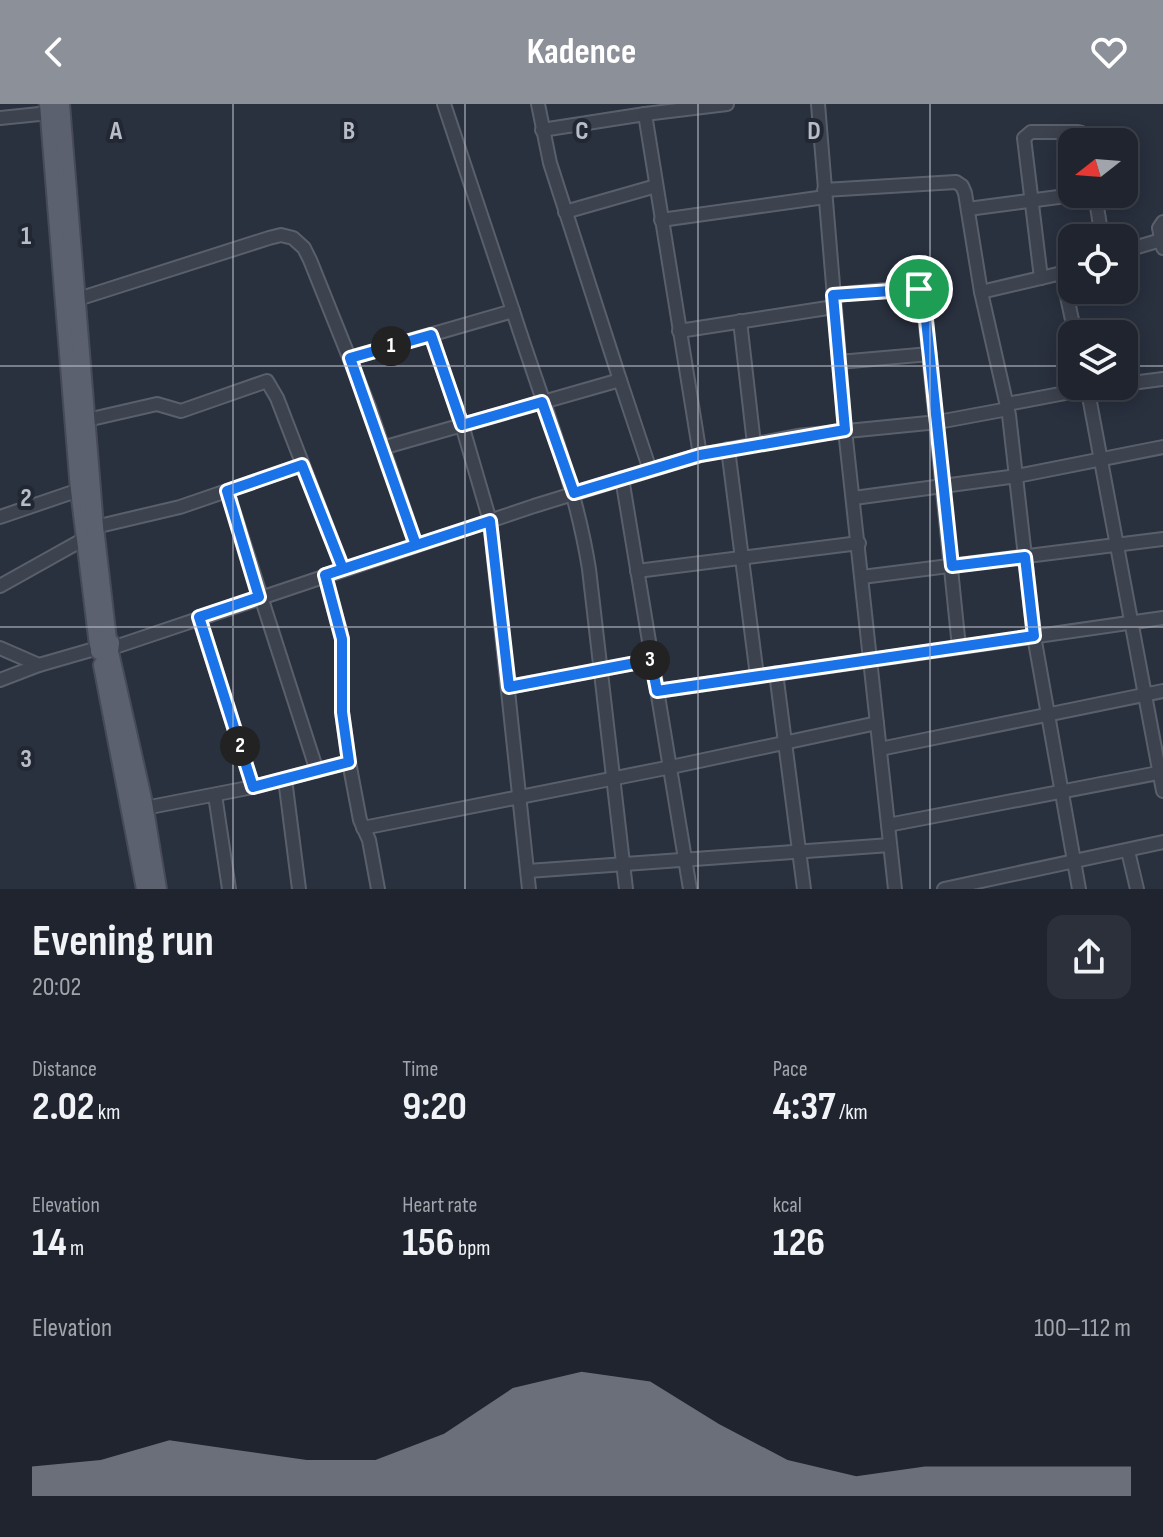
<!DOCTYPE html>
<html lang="en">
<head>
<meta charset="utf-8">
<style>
	body { margin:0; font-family:"Sofia Sans Condensed",sans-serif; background:#2c303a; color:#f1f3f6; height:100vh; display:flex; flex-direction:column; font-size:30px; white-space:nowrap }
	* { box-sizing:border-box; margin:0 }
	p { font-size:26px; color:#a1a4aa }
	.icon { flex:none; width:44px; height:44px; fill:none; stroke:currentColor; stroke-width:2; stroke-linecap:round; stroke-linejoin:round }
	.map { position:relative; height:785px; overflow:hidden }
	.drawer { display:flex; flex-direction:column; background:#1f242e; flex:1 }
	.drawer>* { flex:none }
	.needle { width:52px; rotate:253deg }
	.controls { position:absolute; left:1058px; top:24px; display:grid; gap:16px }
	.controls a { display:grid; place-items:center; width:80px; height:80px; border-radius:16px; background:#1f242e; box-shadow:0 4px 20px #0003,0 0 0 2px #3c414a; font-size:40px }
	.pin { position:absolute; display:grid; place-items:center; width:68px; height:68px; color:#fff; margin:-34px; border:4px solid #fff; border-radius:50%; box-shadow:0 2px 8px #0007 }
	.km { position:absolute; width:40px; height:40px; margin:-20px; border-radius:50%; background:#222; color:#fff; font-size:22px; line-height:40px; text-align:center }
	.round { display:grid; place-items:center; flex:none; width:84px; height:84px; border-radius:16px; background:#2c303a }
	.head { display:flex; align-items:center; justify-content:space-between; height:136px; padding:0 32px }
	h1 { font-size:44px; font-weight:700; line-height:60px }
	.stats { display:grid; grid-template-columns:repeat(3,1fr); gap:12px; height:136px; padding:8px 32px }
	.stats div { display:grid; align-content:center }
	.stats b { font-size:40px; font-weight:700 }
	.stats small { font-size:22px; font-weight:400 }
	.stats p { font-size:22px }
	.chart { height:224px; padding:16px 32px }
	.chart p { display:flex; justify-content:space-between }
	.chart svg { width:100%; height:144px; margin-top:8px; fill:#8c9099; opacity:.7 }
	header { display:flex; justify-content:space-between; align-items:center; height:104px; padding:0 32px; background:#8c9099; color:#fff; font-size:36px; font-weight:700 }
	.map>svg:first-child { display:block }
</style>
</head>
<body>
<header><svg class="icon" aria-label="back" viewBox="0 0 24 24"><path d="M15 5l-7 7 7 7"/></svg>Kadence<svg class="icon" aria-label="heart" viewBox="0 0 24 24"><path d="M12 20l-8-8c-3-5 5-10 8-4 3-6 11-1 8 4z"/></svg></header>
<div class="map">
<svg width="1163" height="785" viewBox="0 0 1163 785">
	<rect width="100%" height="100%" fill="#29303e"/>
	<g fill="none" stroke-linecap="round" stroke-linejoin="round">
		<g stroke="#5a606b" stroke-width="16">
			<g id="minor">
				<path d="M444 0 513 207"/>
				<path d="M538 0 550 59 620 276"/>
				<path d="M818 0 845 326 895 785"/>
				<path d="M0 14 49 9"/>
				<path d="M542 26 645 10"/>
				<path d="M824 86 956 78 962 82 965 89 981 188 1009 311 1034 532 1079 785"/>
				<path d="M1095 90 1102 134"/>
				<path d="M968 105 1081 90"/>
				<path d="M565 108 656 82"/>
				<path d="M661 116 825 93"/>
				<path d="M1163 118 1159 124 1163 144"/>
				<path d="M1124 147 1161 136"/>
				<path d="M1041 174 1024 34 1031 28H1078L1082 29 1086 38"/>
				<path d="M981 188 1062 169 1075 230"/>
				<path d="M833 191 915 183 923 192 959 543"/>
				<path d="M75 196 269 134 281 131 293 134 304 144 310 156 369 303 416 441"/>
				<path d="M740 217 754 340"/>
				<path d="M679 227 834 203"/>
				<path d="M431 231 462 321 490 417 529 785"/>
				<path d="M350 254 513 207C540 292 575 376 589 465L626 785"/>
				<path d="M839 258 930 250"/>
				<path d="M1124 280 1163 275"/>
				<path d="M1087 282 1163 687"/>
				<path d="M1007 300 1102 282"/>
				<path d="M87 316 157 300 181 307 267 277 277 294 343 465"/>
				<path d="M382 344 620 276 650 366"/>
				<path d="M728 345 757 572"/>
				<path d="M700 351 645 10 727 0"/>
				<path d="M622 374 690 785"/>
				<path d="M227 387 317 667"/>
				<path d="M854 394 1017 372 1163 343"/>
				<path d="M0 413 79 386"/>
				<path d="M95 423 180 403 302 361"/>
				<path d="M637 467 859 439"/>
				<path d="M325 471 342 535V608L349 658 360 716 369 736 378 785"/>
				<path d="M862 473 1163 435"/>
				<path d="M0 482 84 435"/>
				<path d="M199 513 253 683"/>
				<path d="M0 544 39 561 98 544"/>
				<path d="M112 544 534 402 700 351 797 332 938 318 1008 305"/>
				<path d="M776 569 804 785"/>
				<path d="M0 576 39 561"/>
				<path d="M509 583 651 556"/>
				<path d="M657 587 1163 514"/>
				<path d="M880 645 1163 587"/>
				<path d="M285 675 299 785"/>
				<path d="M215 691 229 785"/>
				<path d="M145 704 253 683 349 658"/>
				<path d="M888 721 1163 668"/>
				<path d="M363 724 671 663 877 619"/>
				<path d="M1128 747 1137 785"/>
				<path d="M528 767 890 741"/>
				<path d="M944 785 1163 738"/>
			</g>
		</g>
		<g stroke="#464b57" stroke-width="20">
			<g id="major">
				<path d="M48 0 79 386 98 541"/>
				<path d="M61 0 95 423 108 536"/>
				<path d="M110 548 105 550 99 547 100 537 104 536 111 539 110 548 144 699 158 785"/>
				<path d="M102 561 145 785"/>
			</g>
		</g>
		<use href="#minor" stroke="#3c424e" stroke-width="12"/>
		<use href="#major" stroke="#5b616e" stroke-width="16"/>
	</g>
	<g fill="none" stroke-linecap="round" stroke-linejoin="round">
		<g stroke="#fff" stroke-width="16">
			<path id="route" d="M919 185 833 191 845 326 700 351 574 389 542 298 462 321 431 231 350 254 416 441 343 465 302 361 227 387 259 493 199 513 253 683 349 658 342 608V535L325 471 490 417 509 583 651 556 657 587 1034 532 1025 453 952 462 924 197 919 185"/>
		</g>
		<use href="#route" stroke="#1a73e8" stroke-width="10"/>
	</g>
	<path fill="none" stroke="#b9bdc8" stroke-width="2" stroke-opacity="0.55" d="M233 0V785M465 0V785M698 0V785M930 0V785M0 262H1072M1124 262H1163M0 523H1163"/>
	<g font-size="26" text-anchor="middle" font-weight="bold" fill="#b9bdc8" stroke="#212733" stroke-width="8" stroke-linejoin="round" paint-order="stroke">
		<text x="116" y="35">A</text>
		<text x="349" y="35">B</text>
		<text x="582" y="35">C</text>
		<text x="814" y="35">D</text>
		<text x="26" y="140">1</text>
		<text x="26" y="402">2</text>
		<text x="26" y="663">3</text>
	</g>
</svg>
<div class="controls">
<a><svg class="needle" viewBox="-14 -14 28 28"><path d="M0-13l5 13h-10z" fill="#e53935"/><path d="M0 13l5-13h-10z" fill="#a1a4aa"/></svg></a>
<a><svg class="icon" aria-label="locate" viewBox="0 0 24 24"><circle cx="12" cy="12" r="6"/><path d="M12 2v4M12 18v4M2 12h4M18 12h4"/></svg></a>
<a><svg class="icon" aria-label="layers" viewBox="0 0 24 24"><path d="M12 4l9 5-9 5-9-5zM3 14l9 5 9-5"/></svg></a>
</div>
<div class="pin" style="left:919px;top:185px;background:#1e9e55"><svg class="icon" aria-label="arrive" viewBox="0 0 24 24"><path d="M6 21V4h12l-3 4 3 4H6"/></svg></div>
<b class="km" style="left:391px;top:242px">1</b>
<b class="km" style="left:240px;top:642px">2</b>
<b class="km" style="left:650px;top:556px">3</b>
</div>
<section class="drawer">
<div class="head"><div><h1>Evening run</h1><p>20:02</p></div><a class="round"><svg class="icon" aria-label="share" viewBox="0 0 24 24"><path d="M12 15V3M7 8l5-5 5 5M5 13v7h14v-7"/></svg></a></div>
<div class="stats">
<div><p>Distance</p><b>2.02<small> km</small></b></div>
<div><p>Time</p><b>9:20</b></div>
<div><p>Pace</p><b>4:37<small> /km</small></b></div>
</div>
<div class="stats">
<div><p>Elevation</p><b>14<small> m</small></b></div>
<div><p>Heart rate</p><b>156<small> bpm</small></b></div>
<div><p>kcal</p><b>126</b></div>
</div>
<div class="chart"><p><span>Elevation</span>100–112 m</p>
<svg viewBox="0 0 160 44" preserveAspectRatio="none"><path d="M0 44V35L10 33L20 27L30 30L40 33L50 33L60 25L70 11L80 6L90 9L100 22L110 33L120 38L130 35L140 35L150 35L160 35V44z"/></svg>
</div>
</section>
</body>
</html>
